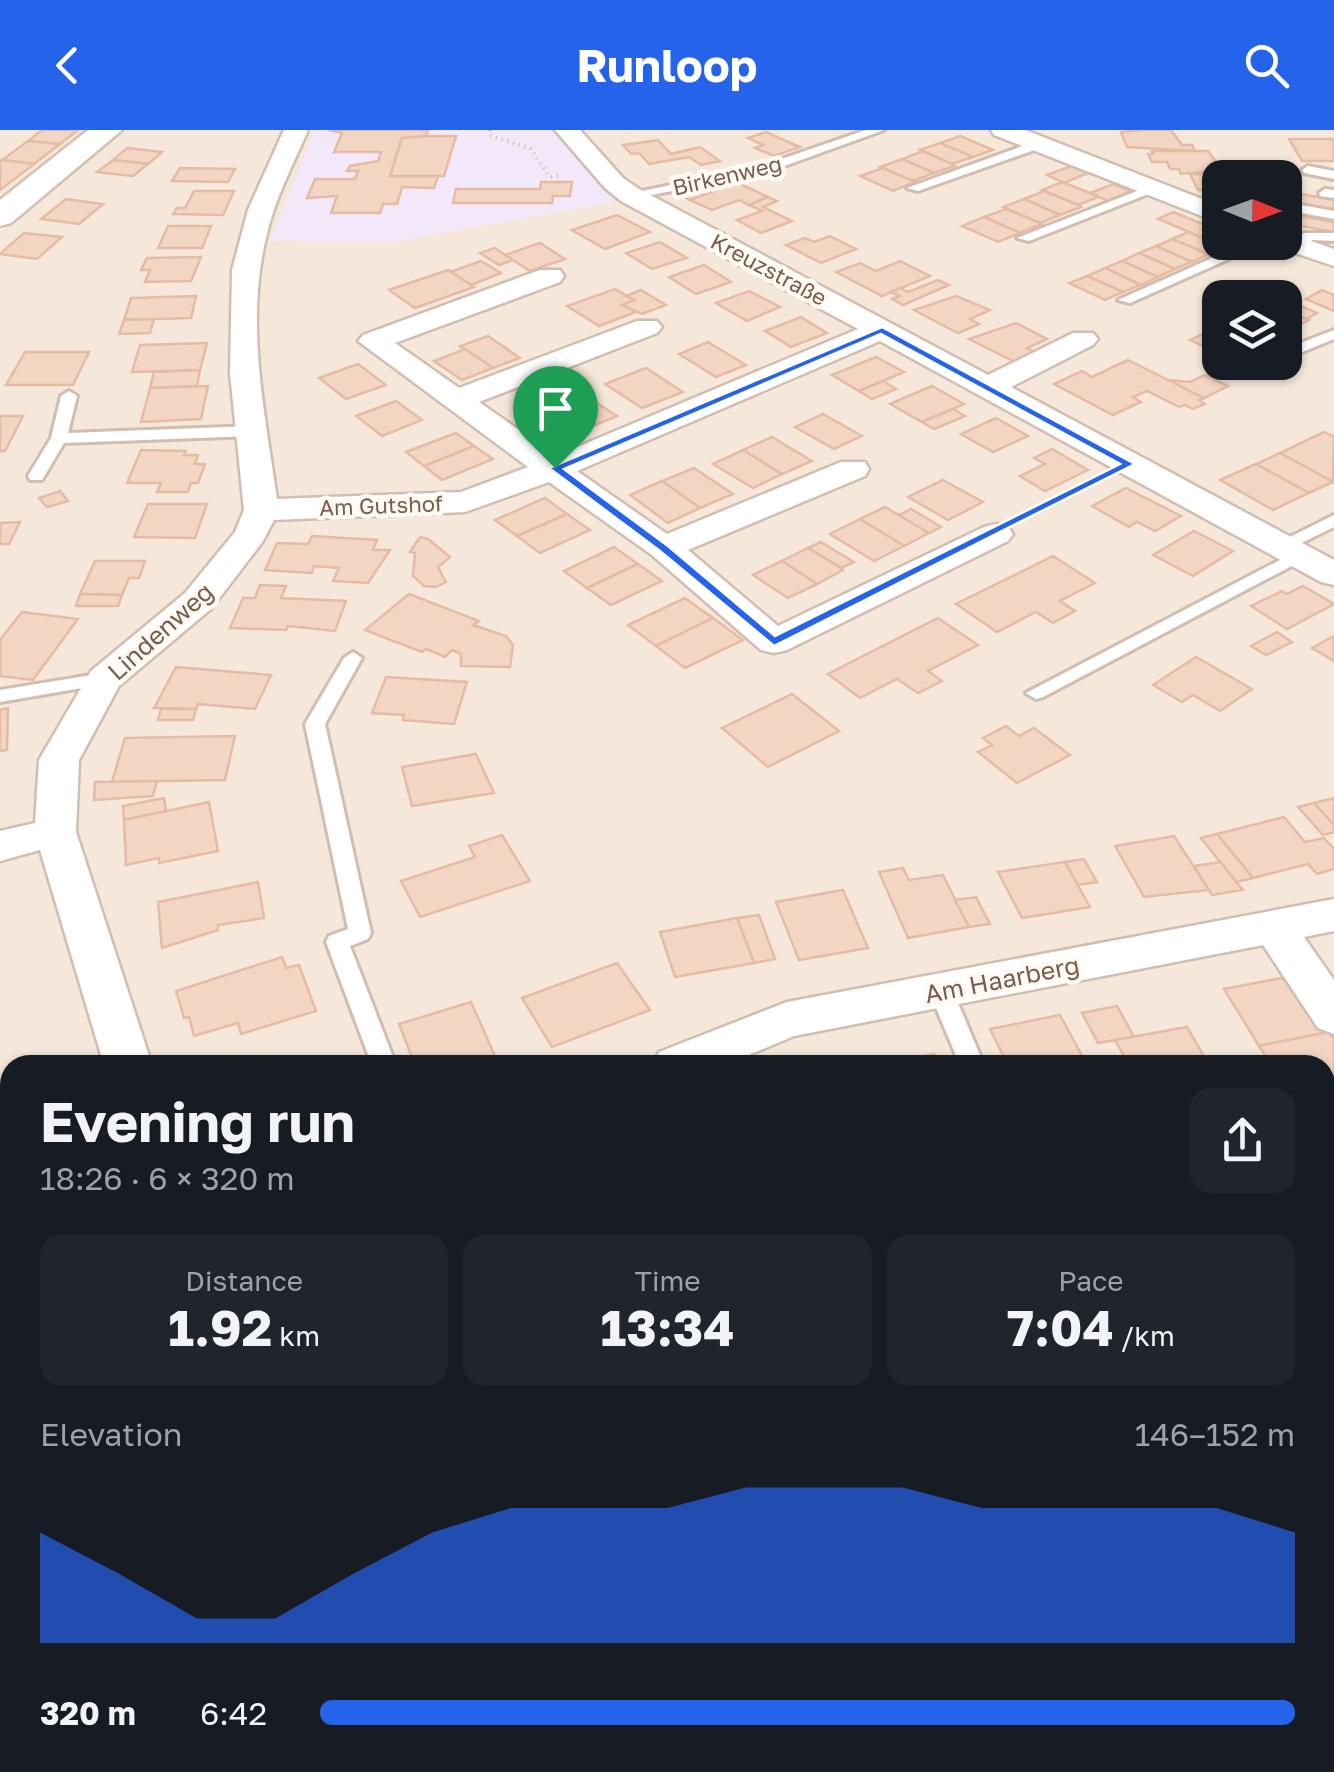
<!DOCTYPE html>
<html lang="en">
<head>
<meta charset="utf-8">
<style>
	body { margin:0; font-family:"Golos Text",sans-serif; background:#20242c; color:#f1f3f6; height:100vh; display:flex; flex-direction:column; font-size:38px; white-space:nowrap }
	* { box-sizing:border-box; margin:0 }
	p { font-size:32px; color:#9ea1a6 }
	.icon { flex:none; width:55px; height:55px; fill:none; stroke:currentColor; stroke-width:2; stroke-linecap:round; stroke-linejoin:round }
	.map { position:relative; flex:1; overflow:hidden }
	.sheet { position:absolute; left:0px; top:925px; width:1335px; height:718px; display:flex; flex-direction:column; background:#171b24; border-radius:30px 30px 0 0; box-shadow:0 2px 8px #0004 }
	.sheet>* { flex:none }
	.needle { width:65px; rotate:91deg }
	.buttons { position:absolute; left:1202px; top:30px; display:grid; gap:20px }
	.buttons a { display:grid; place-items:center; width:100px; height:100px; border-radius:20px; background:#171b24; box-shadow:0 2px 8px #0004; font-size:50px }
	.pin { position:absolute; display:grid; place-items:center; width:85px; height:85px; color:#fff; margin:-102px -42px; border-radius:50% 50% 50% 0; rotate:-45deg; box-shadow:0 0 10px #0007 }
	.pin .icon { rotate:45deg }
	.round { display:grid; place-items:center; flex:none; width:105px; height:105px; border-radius:20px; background:#20242c }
	.head { display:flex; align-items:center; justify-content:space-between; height:170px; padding:0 40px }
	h1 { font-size:55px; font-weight:700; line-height:75px }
	.metrics { display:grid; grid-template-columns:repeat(3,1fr); gap:15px; height:170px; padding:10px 40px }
	.metrics div { display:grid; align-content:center; border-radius:20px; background:#20242c; text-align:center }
	.metrics b { font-size:50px; font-weight:700 }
	.metrics small { font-size:28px; font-weight:400 }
	.metrics p { font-size:28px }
	.chart { height:280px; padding:20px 40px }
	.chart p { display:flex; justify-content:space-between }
	.chart svg { width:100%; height:180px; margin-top:10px; fill:#2563eb; opacity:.7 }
	ul { padding:0 40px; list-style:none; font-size:32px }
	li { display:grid; grid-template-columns:160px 120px 1fr; align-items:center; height:75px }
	li i { height:25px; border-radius:12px; background:#2563eb }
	header { display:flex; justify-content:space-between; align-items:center; height:130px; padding:0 40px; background:#2563eb; color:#fff; font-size:45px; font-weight:700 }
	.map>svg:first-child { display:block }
</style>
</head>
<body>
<header><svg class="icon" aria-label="back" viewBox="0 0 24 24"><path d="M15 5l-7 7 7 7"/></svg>Runloop<svg class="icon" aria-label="search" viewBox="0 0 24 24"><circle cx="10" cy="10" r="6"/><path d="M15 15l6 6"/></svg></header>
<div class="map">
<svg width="1334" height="1642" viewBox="0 0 1334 1642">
	<rect width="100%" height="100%" fill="#fdf6ec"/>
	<g fill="#f5e8da" fill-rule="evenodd">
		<path d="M0 0H94L0 74Z"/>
		<path d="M124 0H1334V1600L1325 1599V935H10V1279L0 1283V102ZM1220 48H1285V112H1220ZM1220 168H1285V232H1220Z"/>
	</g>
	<path fill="#f3e8fa" d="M315 0H552L614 72 393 112 270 111Z"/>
	<path fill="#d8ecc9" d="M1325 1599 1334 1600V1642H272L269 1633 1325 1632Z"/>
	<g fill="#f3d5c3" stroke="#e6bba3" stroke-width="2.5">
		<path d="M42 0H78L60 14 28 11Z"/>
		<path d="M329 0H428L425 9 402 8 390 46H438L434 58 402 57 397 74H383L380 83H331L337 66 307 68 315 49H355L358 41H347L350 36 378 31 381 22H334L342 3Z"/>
		<path d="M1143 0H1171L1182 15H1192L1195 21 1127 17 1121 2Z"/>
		<path d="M766 2 795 15 800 17 774 26 755 18 763 15 748 8Z"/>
		<path d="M426 6H456L444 46H390L402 8Z"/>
		<path d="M960 6 986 17 993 20 973 27 940 13Z"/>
		<path d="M1289 9H1334V31H1302Z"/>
		<path d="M658 10 671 24 700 17 720 31 701 35 689 27 649 34 639 23 631 24 623 15Z"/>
		<path d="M28 11 60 14 34 34 2 30Z"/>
		<path d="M940 13 973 27 952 34 920 20Z"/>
		<path d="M127 18 162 22 148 34 113 30Z"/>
		<path d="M923 21 952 34 955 36 934 43 902 29Z"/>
		<path d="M1152 21H1208L1222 40 1181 44 1179 39H1170L1167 32H1152L1148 24H1153Z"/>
		<path d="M902 29 934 43 913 51 880 37Z"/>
		<path d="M0 30H2L34 34 0 60Z"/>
		<path d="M113 30 148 34 133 46 97 42Z"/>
		<path d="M1071 36 1088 43 1064 53 1047 45Z"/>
		<path d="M180 38 235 39 228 52 172 51Z"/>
		<path d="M883 38 913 51 915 52 893 61 860 46Z"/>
		<path d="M1212 40 1241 41 1245 48H1220V66L1217 60H1198L1190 44H1214Z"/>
		<path d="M541 52H572L570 66H553L552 73H453L456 59H540Z"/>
		<path d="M736 52 768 67 749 75 739 70 712 80 690 70Z"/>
		<path d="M1062 52 1090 63 1098 67 1078 75 1042 60Z"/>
		<path d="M1113 54 1131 61 1108 71 1090 63Z"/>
		<path d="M704 56 714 61 690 70 673 61Z"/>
		<path d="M194 61H234L223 85 173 84 177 78H185Z"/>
		<path d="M1044 61 1078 75 1081 77 1060 85 1024 69Z"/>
		<path d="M1285 61 1334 70V80L1290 72Z"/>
		<path d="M768 67 777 71 763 77 792 91 761 103 737 90 762 81 749 75Z"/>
		<path d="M66 69 103 74 79 94 41 89Z"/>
		<path d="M1024 69 1060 85 1040 93 1003 77Z"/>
		<path d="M1006 79 1040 93 1042 94 1020 103 984 87Z"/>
		<path d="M1173 82 1220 101V112H1240L1227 118 1158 89Z"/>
		<path d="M1289 84 1334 92V102L1285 93Z"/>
		<path d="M617 85 650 102 605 119 572 100Z"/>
		<path d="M984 87 1020 103 998 112 962 96Z"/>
		<path d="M168 96H211L202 118H158Z"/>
		<path d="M1188 102 1225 117 1208 124 1172 109Z"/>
		<path d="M24 103 62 107 37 129 0 124Z"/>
		<path d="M830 106 856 119 821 133 786 115 805 108 814 112Z"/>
		<path d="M1172 109 1208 124 1192 132 1156 116Z"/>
		<path d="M660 112 687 128 652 139 626 123Z"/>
		<path d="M540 113 565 129 530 141 505 125Z"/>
		<path d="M1156 116 1192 132 1175 139 1139 123Z"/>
		<path d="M495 118 505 125 513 130 499 135 480 123Z"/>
		<path d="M1139 123 1175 139 1158 147 1122 131Z"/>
		<path d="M201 127 191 151 145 152 150 140H141L147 128Z"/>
		<path d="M481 131 501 143 471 155 450 142Z"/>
		<path d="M900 131 930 146 882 166 836 142 860 133 876 141Z"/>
		<path d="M1122 131 1158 147 1141 155 1105 138Z"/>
		<path d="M704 135 731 152 696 164 669 147Z"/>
		<path d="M1105 138 1141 155 1123 162 1087 146Z"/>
		<path d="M448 140 474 157 415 178 389 160Z"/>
		<path d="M1087 146 1123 162 1105 170 1069 153Z"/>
		<path d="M938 150 949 155 903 175 892 169 900 166 891 162 900 158 908 162Z"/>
		<path d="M615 159 635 170 622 175 636 182 599 196 567 176Z"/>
		<path d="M641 160 666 175 642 184 622 175 635 170 626 166Z"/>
		<path d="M1322 160 1334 165V181L1306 169Z"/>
		<path d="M749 161 780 177 747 191 716 173Z"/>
		<path d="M196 166 191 188 124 190 131 168Z"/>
		<path d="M956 166 990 180 970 189 979 194 958 203 914 180Z"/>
		<path d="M1285 169 1317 183 1306 189 1285 180Z"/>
		<path d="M1285 180 1306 189 1309 190 1290 200 1285 198Z"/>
		<path d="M801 187 827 203 791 217 765 201Z"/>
		<path d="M154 189 150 203 119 204 124 190Z"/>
		<path d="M1016 193 1047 209 1027 218 1036 223 1015 232 969 209Z"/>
		<path d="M1210 201 1220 205V224L1190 210Z"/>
		<path d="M488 206 520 228 493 238 460 216Z"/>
		<path d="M708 212 746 235 716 247 679 224Z"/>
		<path d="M207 213 200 240 132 242 140 215Z"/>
		<path d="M465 219 493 238 462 250 434 231Z"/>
		<path d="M25 222H89L73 255H6Z"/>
		<path d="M876 227 904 242 859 261 832 245Z"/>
		<path d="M1128 230 1204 268 1199 270 1205 274 1193 279 1185 275 1179 277 1147 261 1133 267 1141 272 1113 285 1054 254 1082 241 1092 247Z"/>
		<path d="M358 234 386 255 346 269 319 248Z"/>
		<path d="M646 238 683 262 642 278 605 254Z"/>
		<path d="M200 240 197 256 150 258 154 242Z"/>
		<path d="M1205 245 1228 256 1204 268 1168 250 1190 252Z"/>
		<path d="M883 251 896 259 872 269 859 261Z"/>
		<path d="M208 256 201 289 141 292 150 258Z"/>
		<path d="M932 256 964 274 922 292 890 274Z"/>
		<path d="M581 263 617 286 588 298 552 274Z"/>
		<path d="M396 271 422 290 382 306 356 286Z"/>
		<path d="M552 274 588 298 557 310 522 286Z"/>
		<path d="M953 279 965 286 934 299 922 292Z"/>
		<path d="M823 284 862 306 834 319 795 297Z"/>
		<path d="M0 286H23L5 321H0Z"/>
		<path d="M996 288 1028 306 993 322 961 304Z"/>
		<path d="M1324 302 1334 307 1333 352 1280 323Z"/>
		<path d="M456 303 474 316 424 336 406 322Z"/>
		<path d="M772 307 812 331 782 344 743 320Z"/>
		<path d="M474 316 493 329 442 350 424 336Z"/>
		<path d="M1052 319 1088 340 1045 361 1020 346 1045 334 1034 328Z"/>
		<path d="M141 320 186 321 184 325H198L195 334H205L198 353H191L188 362H157L161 353H127Z"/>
		<path d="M743 320 782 344 753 358 713 334Z"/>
		<path d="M1280 323 1333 352 1309 363 1256 334Z"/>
		<path d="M1256 334 1309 363 1273 380 1220 350Z"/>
		<path d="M694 338 733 364 700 378 662 351Z"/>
		<path d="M943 350 983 372 948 390 908 367Z"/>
		<path d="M662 351 700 378 668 393 630 365Z"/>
		<path d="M1126 358 1181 386 1155 401 1137 392 1129 397 1092 376Z"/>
		<path d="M60 361 68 371 47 377 39 368Z"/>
		<path d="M545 368 567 384 517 406 495 390Z"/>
		<path d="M148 374H207L195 408 134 407Z"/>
		<path d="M885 377 899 385 929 403 904 416 860 389Z"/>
		<path d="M911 379 941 397 929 403 899 385Z"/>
		<path d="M567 384 590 400 540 423 517 406Z"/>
		<path d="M860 389 904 416 874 431 830 404Z"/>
		<path d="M20 392 9 414H0V393Z"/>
		<path d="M1194 401 1233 421 1193 446 1153 425Z"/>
		<path d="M312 406 377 410 373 420H390L368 453 333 451 339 438 314 436 312 443 265 440 277 413 308 414Z"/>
		<path d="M420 407 428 409 450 427 438 437 446 452 436 457 424 456 413 446 415 423 410 422Z"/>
		<path d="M821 412 854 432 841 438 808 418Z"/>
		<path d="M614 417 638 434 587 458 564 441Z"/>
		<path d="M808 418 841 438 843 440 817 454 782 431Z"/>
		<path d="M1053 426 1095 453 1060 471 1075 481 1053 493 1036 482 997 502 956 474Z"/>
		<path d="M95 431H145L139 448H129L122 465 80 464Z"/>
		<path d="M782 431 817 454 788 468 753 445Z"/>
		<path d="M638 434 662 451 611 475 587 458Z"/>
		<path d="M260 455 286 456 281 468 346 471 335 501 288 496 286 500 230 498 243 468H255Z"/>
		<path d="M1303 456 1334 474 1287 499 1251 476 1282 461 1287 464Z"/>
		<path d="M80 464 122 465 118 476H76Z"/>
		<path d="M409 464 479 491 473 495 506 506 513 515 510 537 461 536V524L452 520 445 527 426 519 422 522 365 500Z"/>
		<path d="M685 468 713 488 656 516 628 495Z"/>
		<path d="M22 482 78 489 33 550 0 546V510Z"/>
		<path d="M713 488 743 510 685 538 656 516Z"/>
		<path d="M938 488 978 515 928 541 942 551 918 563 897 549 860 568 828 544Z"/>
		<path d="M1277 502 1292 512 1266 525 1251 516Z"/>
		<path d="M1334 506V531L1312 518Z"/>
		<path d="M1196 527 1252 559 1220 581 1193 565 1182 572 1153 555Z"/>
		<path d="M176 537 271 545 255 579 198 574 196 579 154 578Z"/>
		<path d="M386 547 467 552 454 594 403 590 404 585 372 583Z"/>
		<path d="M792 564 839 601 768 637 722 598Z"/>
		<path d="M8 578 7 620 0 621V580Z"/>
		<path d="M161 579H196L193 590H158Z"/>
		<path d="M1006 596 1019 606 1034 598 1070 625 1017 653 978 622 992 615 983 608Z"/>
		<path d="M235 606 225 650 112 652 125 608Z"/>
		<path d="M476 624 494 663 412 676 402 637Z"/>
		<path d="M157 651 153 666 94 670 95 652Z"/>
		<path d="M164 668 166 681 124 690 123 676Z"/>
		<path d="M1334 668V695L1314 673Z"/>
		<path d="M209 672 218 721 159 733V728L126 735 124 690Z"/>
		<path d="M1314 673 1334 695V702L1323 705 1298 677Z"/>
		<path d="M1284 687 1305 712 1324 708 1334 719V739L1317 744 1308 734 1253 748 1217 704Z"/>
		<path d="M1217 704 1253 748 1236 752 1201 708Z"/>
		<path d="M502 705 530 751 420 787 401 751 475 727 469 716Z"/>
		<path d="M1174 706 1209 760 1144 767 1115 716Z"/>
		<path d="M1084 729 1097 752 1078 755 1065 732Z"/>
		<path d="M1065 732 1090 777 1022 788 998 742Z"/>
		<path d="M1221 732 1236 752 1243 760 1212 765 1194 736Z"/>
		<path d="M903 738 909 750 943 745 969 797 908 808 879 742Z"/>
		<path d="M258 752 264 788 218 795V800L162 818 158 772Z"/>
		<path d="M843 760 868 818 799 830 776 772Z"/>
		<path d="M976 767 990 794 969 797 955 770Z"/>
		<path d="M759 785 775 829 754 833 737 788Z"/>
		<path d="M737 788 754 833 675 847 660 802Z"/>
		<path d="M282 827 286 838 299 835 316 881 241 904 238 893 194 906 189 887 184 888 176 861Z"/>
		<path d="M617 833 650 880 552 917 522 868Z"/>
		<path d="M1292 846 1329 902 1259 916 1224 859Z"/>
		<path d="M471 872 499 935H415L399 894Z"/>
		<path d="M1117 876 1134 907 1098 913 1082 883Z"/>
		<path d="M1060 885 1087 935H1008L990 899Z"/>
		<path d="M1187 897 1209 935H1129L1115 910Z"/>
		<path d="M1329 902 1334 909V968L1325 970V935H1271L1259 916Z"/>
		<path d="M934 924 939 935H878Z"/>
		<path d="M1334 1053V1108L1325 1093V1055Z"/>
		<path d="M10 1126V1255L0 1258V1129Z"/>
	</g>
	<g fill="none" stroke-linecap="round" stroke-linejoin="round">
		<g stroke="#d1beb0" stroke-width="6">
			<g id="service">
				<path d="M866 0H884L765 43 630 69 623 65 758 37Z"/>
				<path d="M1039 10 1045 14 1043 17 918 61 907 58Z"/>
				<path d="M1308 36 1334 41V49L1304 43 1302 40Z"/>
				<path d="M1150 56 1161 59 1029 111 1017 108Z"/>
				<path d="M1325 59 1334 60V68L1320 66 1319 63Z"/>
				<path d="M1285 72 1334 81V89L1285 80Z"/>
				<path d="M1304 103H1334V111L1312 110 1302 118H1292V112Z"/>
				<path d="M1248 112H1267L1130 173 1118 170Z"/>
				<path d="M1334 200V209L1285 229V219Z"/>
				<path d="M69 261 77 266 68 303 253 296 261 301 253 306 64 313 42 350H30L28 346 51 308 61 266Z"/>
				<path d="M1334 385V397L1285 421H1273L1270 417Z"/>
				<path d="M1297 421 1306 426 1303 430 1043 567 1036 569 1026 563Z"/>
				<path d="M353 522 362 528 325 594 371 803 368 809 350 816 396 935H372L326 812 329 806 348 799 305 594 344 528Z"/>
				<path d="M104 543 114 549 111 553 0 572V560Z"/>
				<path d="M941 852 949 855 953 861 984 935H960L929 861 933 855Z"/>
				<path d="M10 1079V1101L0 1104V1082Z"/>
			</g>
		</g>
		<g stroke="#d1beb0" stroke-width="5">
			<g id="minor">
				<path d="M284 0H308C293 35 274 70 266 108 245 194 265 284 277 369L461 362 528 337 358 211 363 205 540 140H560L564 146 560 152 395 213 459 258 637 191H657L662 197 657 203 479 272 556 326 858 199 621 71 605 58 555 0H580L623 48 639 59 988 245 1073 203H1093L1098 209 1093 215 1011 257 1334 430V455L1321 452 880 211 577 341 667 404 841 332H865L869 339 865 346 688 420 778 496 984 397 996 394 1008 397 1013 404 1008 411 787 520 774 523 761 520 652 425 549 352 465 382 274 390 263 411 211 479 119 556 79 630 76 702 152 935H104L40 720 0 731V701L35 693 39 630 91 541 185 463 235 402 244 380 230 243 232 140 248 80Z"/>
				<path d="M991 0H1025L1220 76V93L994 5Z"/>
				<path d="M1285 102 1334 119V136L1275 116 1273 112H1285Z"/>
				<path d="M1334 769V801L1304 807 1334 850V904L1318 898 1263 815 794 906 725 935H652L659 922 787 872Z"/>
			</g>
		</g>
		<g stroke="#d6c0b0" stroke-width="5">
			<path id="secondary" d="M88 0H122L11 93 0 96V70Z"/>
		</g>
		<path stroke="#d9b8a5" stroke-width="4" stroke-dasharray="1 5" stroke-linecap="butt" d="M490 0V6L530 18 550 47 562 45"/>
		<path stroke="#d9b8a5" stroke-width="5" stroke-dasharray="2.5 6" stroke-linecap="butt" d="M1028 387 1092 354"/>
		<path stroke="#d9b8a5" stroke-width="8" stroke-dasharray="4 10" stroke-linecap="butt" d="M245 1632 247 1642"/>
		<use href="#service" fill="#fff" fill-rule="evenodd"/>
		<use href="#minor" fill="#fff" fill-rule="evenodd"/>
		<use href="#secondary" fill="#fff" fill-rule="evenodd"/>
	</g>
	<path fill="#2563eb" stroke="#fff" stroke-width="2.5" fill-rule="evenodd" d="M882 197 1135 334 774 516 660 421 549 338ZM881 204 1120 334 775 506 668 416 564 339Z"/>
	<g text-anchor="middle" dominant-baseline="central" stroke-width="9" stroke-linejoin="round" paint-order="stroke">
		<g font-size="22" fill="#7a5c4d" stroke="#fffaf3">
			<text transform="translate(727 45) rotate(-13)">Birkenweg</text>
			<text transform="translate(769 139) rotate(28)">Kreuzstraße</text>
			<text transform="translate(381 375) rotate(-2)">Am Gutshof</text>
		</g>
		<g font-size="25" fill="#7a5c4d" stroke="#fffaf3">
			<text transform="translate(160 501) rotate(-42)">Lindenweg</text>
			<text transform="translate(1002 849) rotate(-11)">Am Haarberg</text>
		</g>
	</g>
</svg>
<div class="buttons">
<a><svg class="needle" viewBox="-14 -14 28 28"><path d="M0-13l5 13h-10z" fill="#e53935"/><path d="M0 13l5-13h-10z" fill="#9ea1a6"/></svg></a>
<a><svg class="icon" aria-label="layers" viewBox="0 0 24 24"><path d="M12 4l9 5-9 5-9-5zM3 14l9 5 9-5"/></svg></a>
</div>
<div class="pin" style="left:555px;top:338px;background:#1e9e55"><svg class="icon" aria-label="arrive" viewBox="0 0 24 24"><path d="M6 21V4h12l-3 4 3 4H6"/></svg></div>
<section class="sheet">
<div class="head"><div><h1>Evening run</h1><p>18:26 · 6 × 320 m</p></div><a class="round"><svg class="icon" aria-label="share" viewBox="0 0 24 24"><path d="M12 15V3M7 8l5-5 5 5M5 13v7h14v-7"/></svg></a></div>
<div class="metrics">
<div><p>Distance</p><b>1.92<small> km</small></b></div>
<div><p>Time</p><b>13:34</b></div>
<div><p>Pace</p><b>7:04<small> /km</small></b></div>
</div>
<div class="chart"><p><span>Elevation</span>146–152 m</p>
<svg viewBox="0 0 160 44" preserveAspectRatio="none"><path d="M0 44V17L10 27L20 38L30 38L40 27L50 17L60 11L70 11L80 11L90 6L100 6L110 6L120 11L130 11L140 11L150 11L160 17V44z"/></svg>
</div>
<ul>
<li><b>320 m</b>6:42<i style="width:100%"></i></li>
</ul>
</section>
</div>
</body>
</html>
